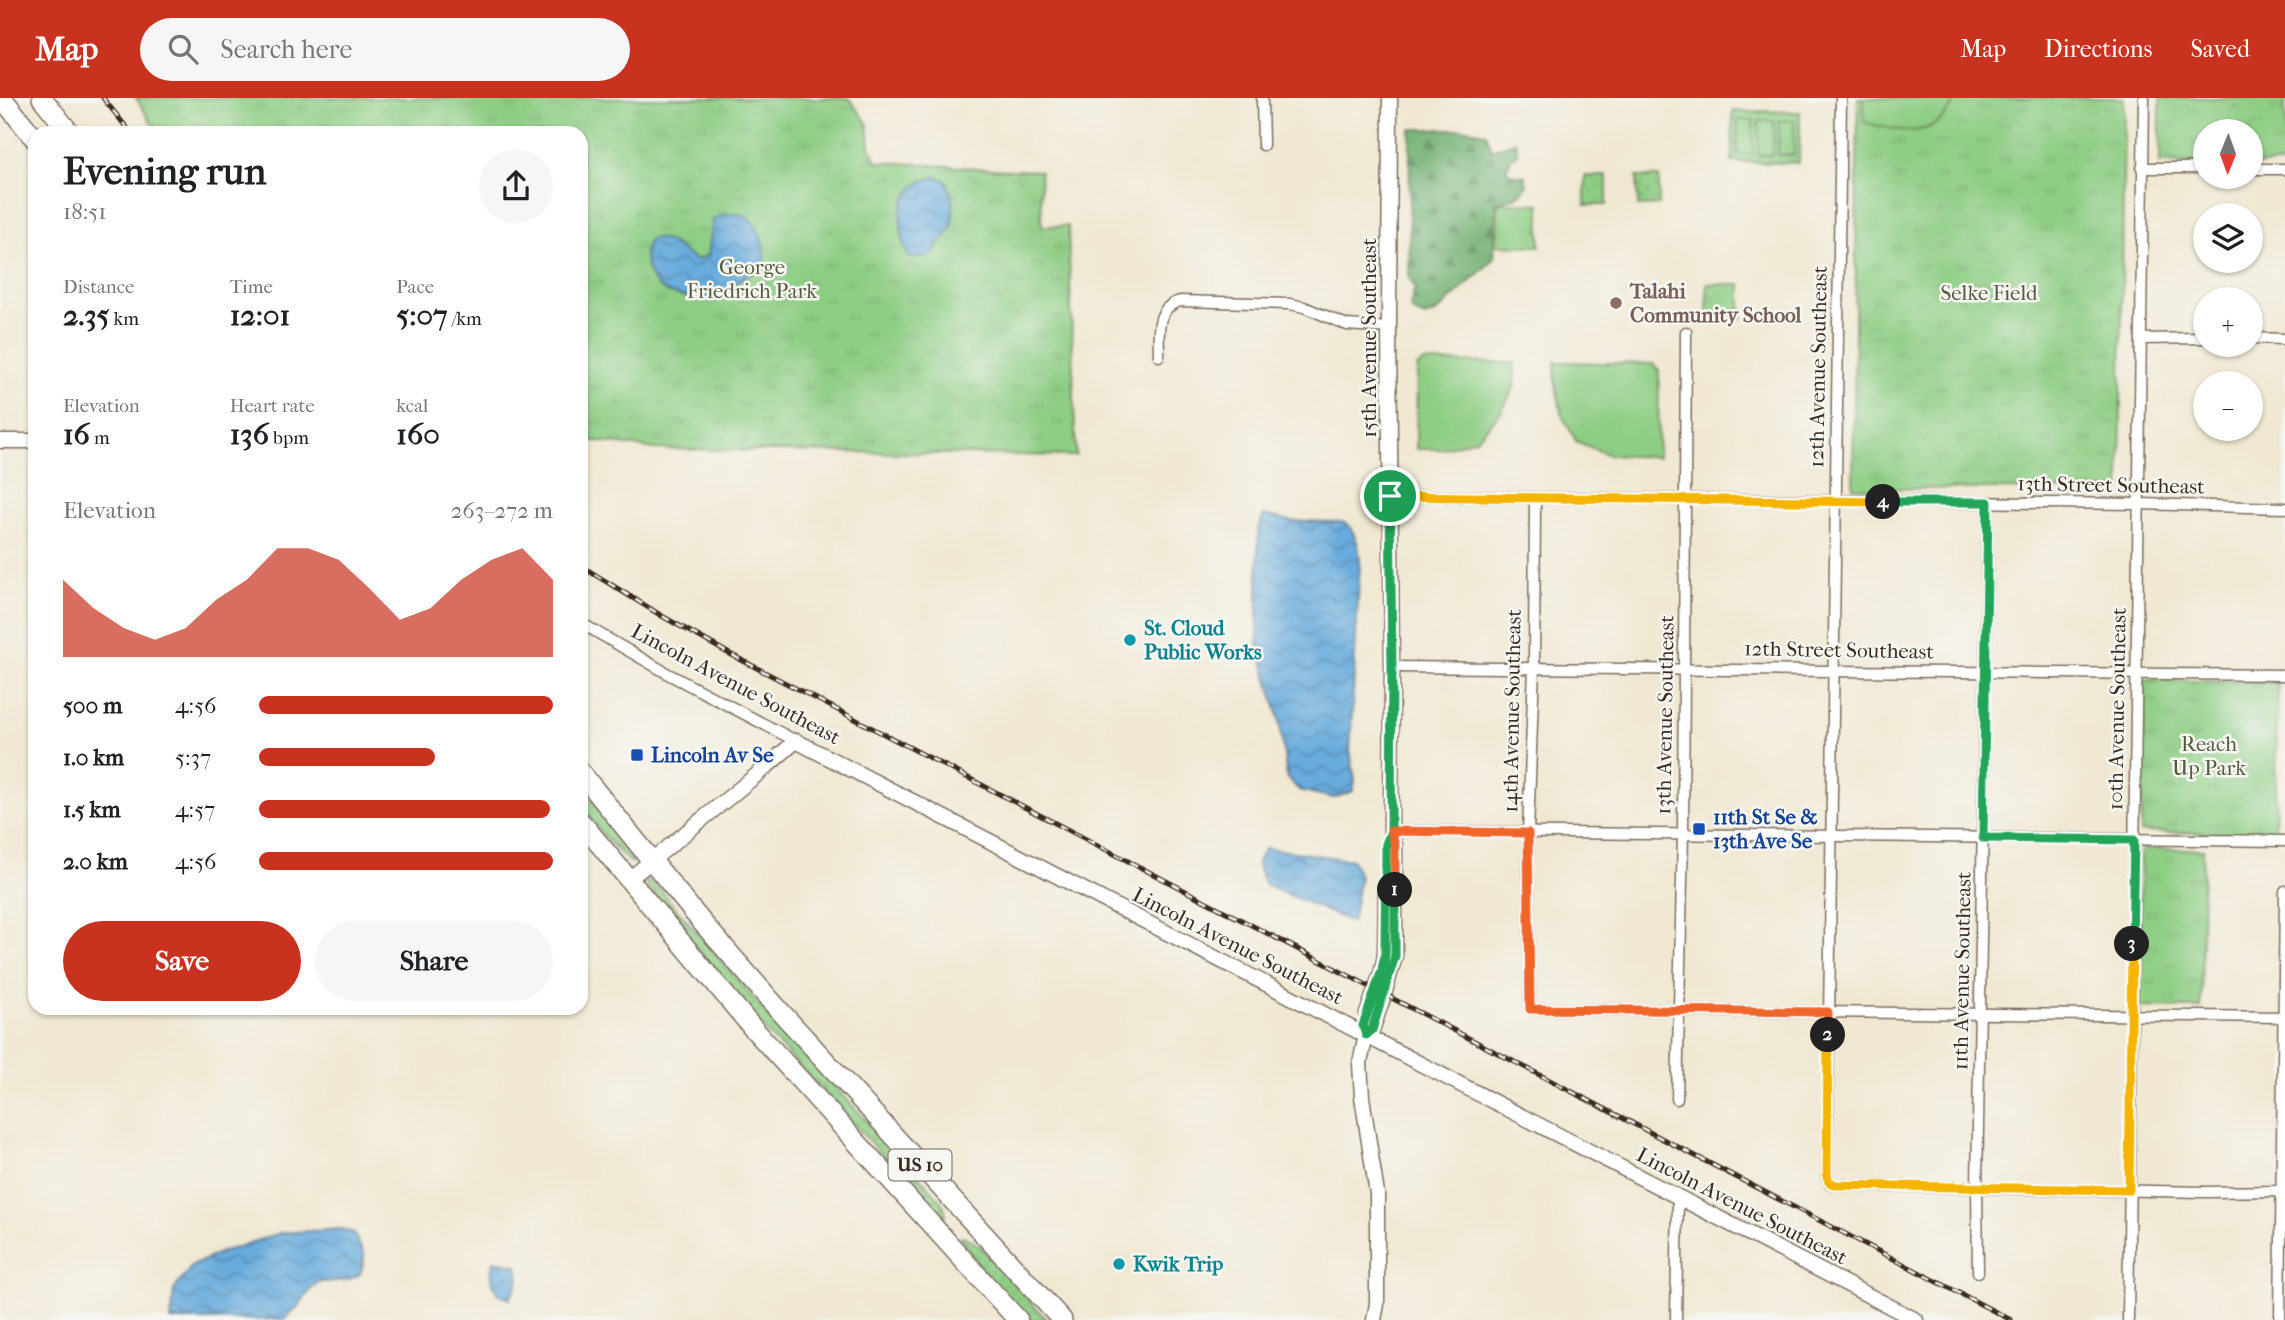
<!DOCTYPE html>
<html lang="en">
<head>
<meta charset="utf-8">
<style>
	body { margin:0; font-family:"IM FELL French Canon",serif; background:#f6f6f6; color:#202124; height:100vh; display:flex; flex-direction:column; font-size:26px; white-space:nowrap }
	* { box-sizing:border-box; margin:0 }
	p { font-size:23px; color:#757577 }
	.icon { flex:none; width:38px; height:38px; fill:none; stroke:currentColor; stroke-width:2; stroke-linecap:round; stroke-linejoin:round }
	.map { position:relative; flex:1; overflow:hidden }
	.details { position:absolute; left:28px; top:28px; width:560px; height:889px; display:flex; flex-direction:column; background:#fff; border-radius:21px; box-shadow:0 2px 5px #0004 }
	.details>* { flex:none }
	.needle { width:46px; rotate:181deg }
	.controls { position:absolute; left:2193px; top:21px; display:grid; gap:14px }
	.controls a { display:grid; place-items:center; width:70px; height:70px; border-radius:50%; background:#fff; box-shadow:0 2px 5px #0004; font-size:35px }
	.pin { position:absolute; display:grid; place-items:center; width:60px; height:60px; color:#fff; margin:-30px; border:4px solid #fff; border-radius:50%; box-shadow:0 2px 7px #0007 }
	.km { position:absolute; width:35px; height:35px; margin:-18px; border-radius:50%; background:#222; color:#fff; font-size:19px; line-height:35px; text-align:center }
	.round { display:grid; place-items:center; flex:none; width:74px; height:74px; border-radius:37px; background:#f6f6f6 }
	.overview { display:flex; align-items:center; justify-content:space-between; height:119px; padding:0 35px }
	h1 { font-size:38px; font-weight:700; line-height:52px }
	.stats { display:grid; grid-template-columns:repeat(3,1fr); gap:10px; height:119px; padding:7px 35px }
	.stats div { display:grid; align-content:center }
	.stats b { font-size:30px; font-weight:700 }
	.stats small { font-size:19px; font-weight:400 }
	.stats p { font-size:19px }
	.chart { height:196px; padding:14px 35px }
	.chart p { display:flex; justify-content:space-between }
	.chart svg { width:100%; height:126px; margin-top:7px; fill:#c8321e; opacity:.7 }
	.primary-button { display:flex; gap:14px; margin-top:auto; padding:14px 35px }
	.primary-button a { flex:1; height:80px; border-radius:42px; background:#c8321e; color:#fff; font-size:28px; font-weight:700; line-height:80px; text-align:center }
	.primary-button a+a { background:#f6f6f6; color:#202124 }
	ul { padding:0 35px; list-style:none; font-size:23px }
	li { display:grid; grid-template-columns:112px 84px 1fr; align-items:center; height:52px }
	li i { height:18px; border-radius:9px; background:#c8321e }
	header { display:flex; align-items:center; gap:42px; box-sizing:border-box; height:98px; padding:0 35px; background:#c8321e; color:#fff }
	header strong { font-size:33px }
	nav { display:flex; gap:38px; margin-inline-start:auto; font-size:24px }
	.search { width:490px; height:63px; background:#f6f6f6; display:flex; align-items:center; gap:18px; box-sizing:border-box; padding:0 24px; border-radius:38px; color:#757577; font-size:26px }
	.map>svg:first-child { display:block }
</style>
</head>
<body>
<header>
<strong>Map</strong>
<div class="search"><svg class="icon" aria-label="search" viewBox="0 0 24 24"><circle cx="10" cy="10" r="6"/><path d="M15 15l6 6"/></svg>Search here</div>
<nav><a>Map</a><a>Directions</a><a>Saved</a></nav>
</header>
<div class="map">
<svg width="2285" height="1222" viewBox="0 0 2285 1222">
	<defs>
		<pattern id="grass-dots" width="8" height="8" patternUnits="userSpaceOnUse" patternTransform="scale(1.75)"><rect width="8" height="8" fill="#8ecd84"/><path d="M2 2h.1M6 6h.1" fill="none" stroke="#7bb072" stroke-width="1.8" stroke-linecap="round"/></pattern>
		<pattern id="forest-firs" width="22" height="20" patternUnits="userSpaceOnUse" patternTransform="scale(1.75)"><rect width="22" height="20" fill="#72b072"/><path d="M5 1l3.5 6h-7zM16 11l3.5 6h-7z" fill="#5f8f5d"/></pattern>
		<pattern id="park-tufts" width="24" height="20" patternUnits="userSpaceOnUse" patternTransform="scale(1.75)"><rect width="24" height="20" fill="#8ecd84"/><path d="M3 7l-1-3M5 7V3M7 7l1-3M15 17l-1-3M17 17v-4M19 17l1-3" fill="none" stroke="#7bb072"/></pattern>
		<pattern id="water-waves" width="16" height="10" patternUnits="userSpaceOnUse" patternTransform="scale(1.75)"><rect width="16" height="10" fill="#67abdc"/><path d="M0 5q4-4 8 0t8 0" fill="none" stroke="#568bb2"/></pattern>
	</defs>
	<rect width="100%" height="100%" fill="#f6f6f2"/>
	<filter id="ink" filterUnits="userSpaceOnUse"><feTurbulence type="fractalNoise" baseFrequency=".0143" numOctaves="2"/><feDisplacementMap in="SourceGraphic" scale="14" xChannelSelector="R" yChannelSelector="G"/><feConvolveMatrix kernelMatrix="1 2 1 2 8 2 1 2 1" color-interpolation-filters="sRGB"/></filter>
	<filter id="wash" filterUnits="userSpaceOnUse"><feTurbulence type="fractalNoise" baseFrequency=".00686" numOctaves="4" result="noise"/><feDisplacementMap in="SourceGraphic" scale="28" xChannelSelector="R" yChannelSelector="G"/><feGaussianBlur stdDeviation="1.57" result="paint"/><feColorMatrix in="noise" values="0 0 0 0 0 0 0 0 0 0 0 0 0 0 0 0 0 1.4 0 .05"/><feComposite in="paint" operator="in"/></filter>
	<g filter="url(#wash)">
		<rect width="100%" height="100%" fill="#f0e8d2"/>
		<g fill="url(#grass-dots)" stroke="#647c51" stroke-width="2">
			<rect x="1585" y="78" width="22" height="29"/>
			<path d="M1637 79H1659V107L1638 108Z"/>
			<path d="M581 689 632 752 633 765C623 760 583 717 581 706 580 701 581 694 581 689Z"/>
			<path d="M646 782 659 790 766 915 936 1097 944 1108 946 1118H943L930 1110 813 982 757 925 645 786Z"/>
			<path d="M963 1138 979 1147 1047 1222H1030C1004 1196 978 1171 960 1139Z"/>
		</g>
		<path fill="url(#forest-firs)" stroke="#566d48" stroke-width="2" d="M1410 31H1467L1486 35 1492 52 1516 43 1518 56 1512 60 1506 71 1511 76 1525 78 1527 87C1520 100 1510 102 1496 104L1494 161 1436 215 1425 219 1413 214 1410 208 1415 189 1409 180Z"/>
		<g fill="url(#park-tufts)" stroke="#647c51" stroke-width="2">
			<path d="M136 0H849L868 26 870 49 877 64C932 66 985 72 1040 73L1042 128H1068L1076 358 656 351 581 341V35H158Z"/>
			<path d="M1858 0H2124L2120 392 1853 390Z"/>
			<path d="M2160 0H2285V63L2283 66 2251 67 2250 33H2205V66L2160 65Z"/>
			<path d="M1733 13 1800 14 1799 65 1732 64Z"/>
			<path d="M1498 105 1540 106V148L1497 147Z"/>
			<rect x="1707" y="186" width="34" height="34"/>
			<path d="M2144 582 2278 584 2275 736 2141 734Z"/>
			<path d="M2141 751H2203L2201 910 2139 909Z"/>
		</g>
		<g fill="#8ecd84" stroke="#647c51" stroke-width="2">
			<path d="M1864 0H1956C1936 44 1903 34 1864 24Z"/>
			<path d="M1738 22H1753V56H1737Z"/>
			<path d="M1759 23H1774L1773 57H1758Z"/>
			<path d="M1779 23H1794V57H1778Z"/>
			<path d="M1423 264 1515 265V287L1501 314 1476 341 1442 351H1416L1417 269Z"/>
			<path d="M1555 264 1653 266 1659 272 1658 359 1609 357 1576 343 1562 317 1556 288Z"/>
		</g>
		<g fill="url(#water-waves)" stroke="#516a7d" stroke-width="2">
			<path d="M937 79 947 84C953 97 955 116 951 130 949 135 934 152 930 158L911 160C902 152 903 140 901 128 898 104 912 82 937 79Z"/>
			<path d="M729 116C737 116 745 116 751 122 762 131 766 158 765 171L745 178 715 203 695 201 694 200C686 199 675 197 667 194 648 185 639 158 650 141 667 136 682 155 696 162L708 158 713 121Z"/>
			<path d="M1264 417 1292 423 1342 424 1350 428 1358 446 1360 463 1350 653 1355 682 1353 693 1334 700 1299 692 1287 680 1279 620 1258 545V431Z"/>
			<path d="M1265 750 1352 762 1360 778 1352 824 1264 786 1257 764Z"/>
			<path d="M340 1131 354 1135C361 1157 369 1150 360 1176 346 1185 333 1183 318 1184 305 1196 299 1211 285 1221L171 1222 174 1192 192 1168 219 1155 280 1135Z"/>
			<path d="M494 1163 517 1167 519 1182 510 1201 498 1196C492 1186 489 1173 494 1163Z"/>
		</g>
	</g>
	<g filter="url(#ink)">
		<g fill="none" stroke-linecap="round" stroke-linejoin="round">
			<g stroke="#7a6c5d" stroke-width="13">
				<g id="street">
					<path d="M1262 0 1263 47"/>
					<path d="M1841 0 1827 1078 1829 1085 1836 1087 2204 1094 2285 1093"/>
					<path d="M2142 70H2205"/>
					<path d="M2250 71H2285"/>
					<path d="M2250 240 2285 241"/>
					<path d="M2141 241 2205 240"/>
					<path d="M1159 258C1159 237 1154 210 1180 203L1290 206 1304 209 1347 227 1389 230"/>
					<path d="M1390 398 2139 406 2285 410"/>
					<path d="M1535 401 1534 570 1528 735 1530 911 2285 919"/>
					<path d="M581 525 670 577 796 643"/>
					<path d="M1392 569 2285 577"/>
					<path d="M1391 733 2285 743"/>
					<path d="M1677 1001 1683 736 1686 234"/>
					<path d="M1978 1174 1977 1090 1988 404"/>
					<path d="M1676 1222 1678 1099"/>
					<path d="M2128 1222 2144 0"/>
					<path d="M2280 1222 2285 793"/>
				</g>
			</g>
			<g stroke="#7a6c5d" stroke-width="17">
				<g id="secondary">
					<path d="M0 343H35"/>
					<path d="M628 782 765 670 796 643 1916 1222"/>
					<path d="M1367 916 1382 872 1385 857 1386 785"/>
					<path d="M1374 1222 1377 1206V1096L1362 999 1360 965 1366 937 1372 932 1384 897 1395 858V747L1391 733 1392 569 1389 230 1390 0"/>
				</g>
			</g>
			<g stroke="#7a6c5d" stroke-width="22">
				<g id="highway">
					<path d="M2 0 35 41"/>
					<path d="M42 0 70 35"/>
					<path d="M581 675 700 822 779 912 1062 1222"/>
					<path d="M581 724 751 928 1018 1222"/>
				</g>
			</g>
			<use href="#street" stroke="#fff" stroke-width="10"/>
			<use href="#secondary" stroke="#fff" stroke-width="14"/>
			<use href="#highway" stroke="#fff" stroke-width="19"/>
			<g stroke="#3b2a1e" stroke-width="5">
				<g id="rail">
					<path d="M103 0 131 35"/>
					<path d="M581 468 662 518 728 555 2011 1222"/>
				</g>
			</g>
			<use href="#rail" stroke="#f6f6f2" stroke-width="2.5" stroke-dasharray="8" stroke-linecap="butt"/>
		</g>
	</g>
	<g fill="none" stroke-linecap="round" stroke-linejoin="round" filter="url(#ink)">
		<g stroke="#fff" stroke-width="14">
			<path id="split-1" d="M1390 398 1392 569 1391 733 1386 746 1385 857 1382 872 1363 928 1366 937 1372 932 1395 858V792"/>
		</g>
		<g stroke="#fff" stroke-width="14">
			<path id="split-2" d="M1395 792V747L1391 733 1528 735 1530 911 1828 914V937"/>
		</g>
		<g stroke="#fff" stroke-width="14">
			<path id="split-3" d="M1828 937 1827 1078 1829 1084 1836 1087 2129 1092 2132 846"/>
		</g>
		<g stroke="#fff" stroke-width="14">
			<path id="split-4" d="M1883 404H1988L1983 740 2134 742 2132 846"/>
		</g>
		<g stroke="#fff" stroke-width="14">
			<path id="split-5" d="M1390 398 1883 404"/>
		</g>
		<use href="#split-1" stroke="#22a559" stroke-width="9"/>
		<use href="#split-2" stroke="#f0652b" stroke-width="9"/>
		<use href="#split-3" stroke="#f5b400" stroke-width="9"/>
		<use href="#split-4" stroke="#22a559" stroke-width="9"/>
		<use href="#split-5" stroke="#f5b400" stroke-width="9"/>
	</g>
	<circle fill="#8d6e63" stroke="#f6f6f2" stroke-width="2.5" cx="1616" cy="205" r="7"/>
	<g fill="#0f9aa8" stroke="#f6f6f2" stroke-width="2.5">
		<circle cx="1130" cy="542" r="7"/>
		<circle cx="1119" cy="1166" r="7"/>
	</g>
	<g fill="#1a4fb4" stroke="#f6f6f2" stroke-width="2.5">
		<rect x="630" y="650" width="14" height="14" rx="3.5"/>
		<rect x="1692" y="724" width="14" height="14" rx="3.5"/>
	</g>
	<g text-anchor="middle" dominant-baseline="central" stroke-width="5" stroke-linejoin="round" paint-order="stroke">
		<rect fill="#f6f6f2" stroke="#73675e" stroke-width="2" x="888.5" y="1051.5" width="63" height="31" rx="5"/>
		<g font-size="19" font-weight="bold" fill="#3b2a1e">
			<text x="920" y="1067">US 10</text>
		</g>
		<g font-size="21" fill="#545b3d" stroke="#f6f6f2">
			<text x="752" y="169">George<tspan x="752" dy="24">Friedrich Park</tspan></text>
			<text x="1989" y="195">Selke Field</text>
			<text x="2209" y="646">Reach<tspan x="2209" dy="24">Up Park</tspan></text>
		</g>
		<g font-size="21" font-weight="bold" fill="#785e54" stroke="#f6f6f2" text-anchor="start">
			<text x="1630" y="193">Talahi<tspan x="1630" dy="24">Community School</tspan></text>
		</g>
		<g font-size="21" fill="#3b2a1e" stroke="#f6f6f2">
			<text transform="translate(1369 240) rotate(-90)">15th Avenue Southeast</text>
			<text transform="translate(1818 269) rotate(-89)">12th Avenue Southeast</text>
			<text transform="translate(2111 387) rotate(1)">13th Street Southeast</text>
			<text transform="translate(1839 552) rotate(1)">12th Street Southeast</text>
			<text transform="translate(736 586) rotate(28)">Lincoln Avenue Southeast</text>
			<text transform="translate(2117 611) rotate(-89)">10th Avenue Southeast</text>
			<text transform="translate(1512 613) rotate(-89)">14th Avenue Southeast</text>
			<text transform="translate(1665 617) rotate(-89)">13th Avenue Southeast</text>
			<text transform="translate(1238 848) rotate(27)">Lincoln Avenue Southeast</text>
			<text transform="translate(1962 873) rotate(-89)">11th Avenue Southeast</text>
			<text transform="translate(1742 1108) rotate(27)">Lincoln Avenue Southeast</text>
		</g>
		<g font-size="21" font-weight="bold" fill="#0d838f" stroke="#f6f6f2" text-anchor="start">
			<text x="1144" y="530">St. Cloud<tspan x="1144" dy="24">Public Works</tspan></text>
			<text x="1133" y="1166">Kwik Trip</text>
		</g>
		<g font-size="21" font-weight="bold" fill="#164399" stroke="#f6f6f2" text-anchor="start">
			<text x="651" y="657">Lincoln Av Se</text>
			<text x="1713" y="719">11th St Se &amp;<tspan x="1713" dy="24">13th Ave Se</tspan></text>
		</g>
	</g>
</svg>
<div class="controls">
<a><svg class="needle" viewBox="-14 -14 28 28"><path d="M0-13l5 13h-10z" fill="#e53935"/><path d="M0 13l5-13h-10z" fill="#757577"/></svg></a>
<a><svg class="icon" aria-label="layers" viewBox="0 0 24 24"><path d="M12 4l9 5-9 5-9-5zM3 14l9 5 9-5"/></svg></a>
<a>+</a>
<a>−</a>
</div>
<div class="pin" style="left:1390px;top:398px;background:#1e9e55"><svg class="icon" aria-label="arrive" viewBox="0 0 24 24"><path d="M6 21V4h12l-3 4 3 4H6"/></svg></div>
<b class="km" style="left:1395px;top:792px">1</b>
<b class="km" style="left:1828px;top:937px">2</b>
<b class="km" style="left:2132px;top:846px">3</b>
<b class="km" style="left:1883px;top:404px">4</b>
<section class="details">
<div class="overview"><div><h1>Evening run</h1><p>18:51</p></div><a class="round"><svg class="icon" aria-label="share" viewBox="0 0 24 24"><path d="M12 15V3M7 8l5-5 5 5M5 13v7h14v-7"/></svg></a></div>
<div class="stats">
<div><p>Distance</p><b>2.35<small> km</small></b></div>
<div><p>Time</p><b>12:01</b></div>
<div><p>Pace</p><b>5:07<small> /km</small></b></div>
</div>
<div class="stats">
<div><p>Elevation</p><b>16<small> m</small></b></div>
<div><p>Heart rate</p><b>136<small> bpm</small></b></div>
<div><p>kcal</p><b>160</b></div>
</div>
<div class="chart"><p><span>Elevation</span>263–272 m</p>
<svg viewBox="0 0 160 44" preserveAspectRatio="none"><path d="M0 44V17L10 27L20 34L30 38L40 34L50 24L60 17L70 6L80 6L90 10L100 20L110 31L120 27L130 17L140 10L150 6L160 17V44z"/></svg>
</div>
<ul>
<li><b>500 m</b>4:56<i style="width:100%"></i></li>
<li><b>1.0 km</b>5:37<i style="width:60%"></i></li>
<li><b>1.5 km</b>4:57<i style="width:99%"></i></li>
<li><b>2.0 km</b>4:56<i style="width:100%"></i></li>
</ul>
<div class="primary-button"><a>Save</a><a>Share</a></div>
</section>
</div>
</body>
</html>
